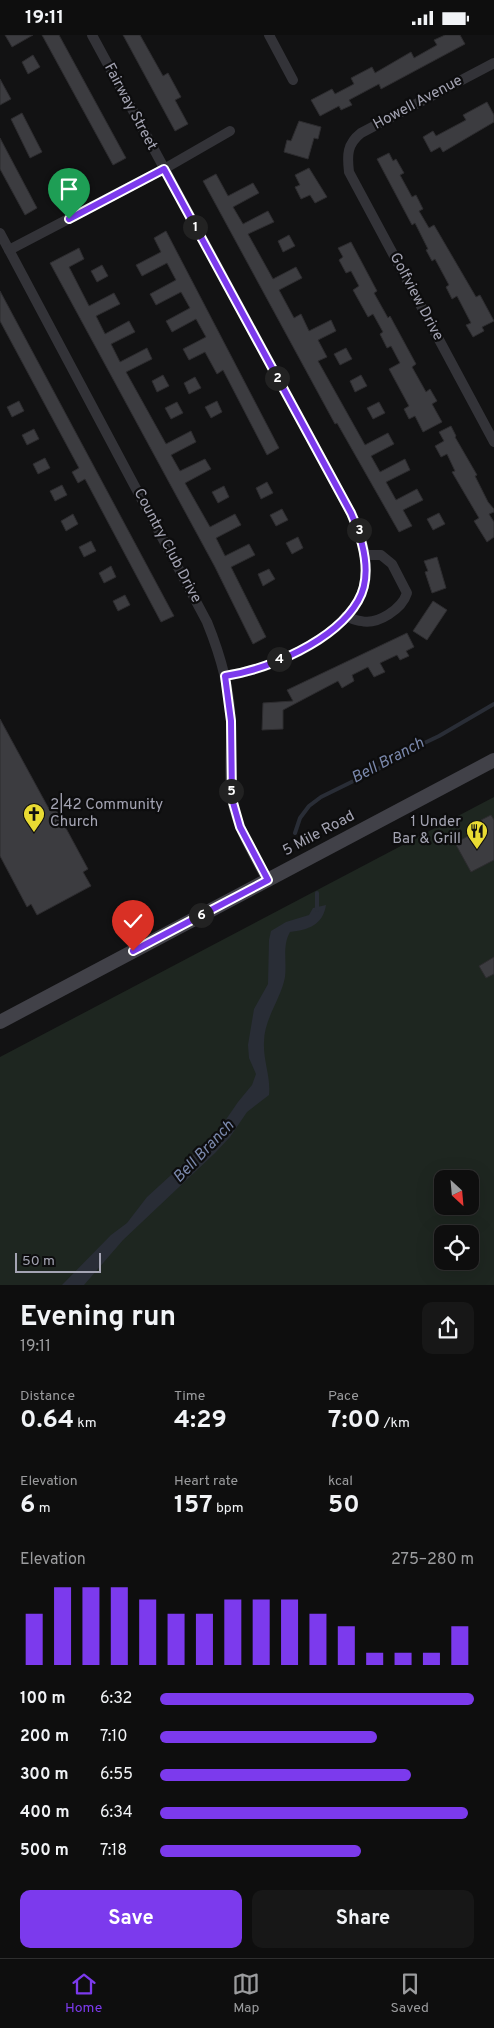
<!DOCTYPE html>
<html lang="en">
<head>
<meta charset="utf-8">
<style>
	body { margin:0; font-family:Overpass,sans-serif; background:#171717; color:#f1f3f6; height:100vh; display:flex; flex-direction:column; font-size:19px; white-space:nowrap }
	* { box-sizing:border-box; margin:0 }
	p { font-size:16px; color:#9b9c9e }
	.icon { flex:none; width:28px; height:28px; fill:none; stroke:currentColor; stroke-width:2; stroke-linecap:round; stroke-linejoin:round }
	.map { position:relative; height:1250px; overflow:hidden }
	.side { display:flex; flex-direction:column; background:#0e0e0e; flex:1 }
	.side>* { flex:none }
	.needle { width:32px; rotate:154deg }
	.buttons { position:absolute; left:434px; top:1135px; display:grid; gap:10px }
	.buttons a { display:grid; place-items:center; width:45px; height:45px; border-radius:10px; background:#0e0e0e; box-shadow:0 5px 20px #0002,0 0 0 1px #2e2e2e; font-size:25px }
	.scale { position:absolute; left:15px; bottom:12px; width:86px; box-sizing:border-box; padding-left:5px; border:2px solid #a4a4b3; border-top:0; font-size:14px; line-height:18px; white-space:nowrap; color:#a4a4b3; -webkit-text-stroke:4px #0d0d0e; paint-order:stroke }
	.pin { position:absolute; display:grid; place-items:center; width:42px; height:42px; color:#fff; margin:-51px -21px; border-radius:50% 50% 50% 0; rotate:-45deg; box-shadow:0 0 5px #0007 }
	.pin .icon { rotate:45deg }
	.km { position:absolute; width:25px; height:25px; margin:-12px; border-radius:50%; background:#222; color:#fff; font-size:14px; line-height:25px; text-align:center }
	.round { display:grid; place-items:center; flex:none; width:52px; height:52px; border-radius:10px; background:#171717 }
	.head { display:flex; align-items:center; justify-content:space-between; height:85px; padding:0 20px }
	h1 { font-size:28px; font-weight:700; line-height:38px }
	.stats { display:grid; grid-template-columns:repeat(3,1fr); gap:8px; height:85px; padding:5px 20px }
	.stats div { display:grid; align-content:center }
	.stats b { font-size:25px; font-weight:700 }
	.stats small { font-size:14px; font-weight:400 }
	.stats p { font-size:14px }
	.chart { height:140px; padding:10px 20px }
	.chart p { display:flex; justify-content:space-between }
	.chart svg { width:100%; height:90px; margin-top:5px; stroke:#7c3aed; stroke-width:6 }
	.button { display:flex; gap:10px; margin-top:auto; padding:10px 20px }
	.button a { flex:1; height:58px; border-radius:10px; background:#7c3aed; color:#fff; font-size:20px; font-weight:700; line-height:58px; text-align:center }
	.button a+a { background:#171717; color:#f1f3f6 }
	ul { padding:0 20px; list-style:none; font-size:16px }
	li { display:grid; grid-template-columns:80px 60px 1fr; align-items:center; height:38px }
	li i { height:12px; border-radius:6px; background:#7c3aed }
	.status { display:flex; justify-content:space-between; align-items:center; height:35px; padding:0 25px; background:#0e0e0e; direction:ltr }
	.status svg { height:14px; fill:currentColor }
	.menu { display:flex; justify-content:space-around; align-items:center; height:70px; border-top:1px solid #2e2e2e; background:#0e0e0e; font-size:14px; color:#9b9c9e }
	.menu a { display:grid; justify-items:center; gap:2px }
	.menu .current { color:#7c3aed }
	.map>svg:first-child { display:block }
</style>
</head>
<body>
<div class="status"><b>19:11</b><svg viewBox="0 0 49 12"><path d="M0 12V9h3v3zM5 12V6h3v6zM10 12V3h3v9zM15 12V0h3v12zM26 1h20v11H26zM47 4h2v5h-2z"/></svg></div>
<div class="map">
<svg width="494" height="1251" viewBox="0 0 494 1251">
	<rect width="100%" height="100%" fill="#121213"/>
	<path fill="#1e2620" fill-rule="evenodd" d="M494 762V1250H0V1022ZM442 1144H470V1171H442ZM442 1199H470V1226H442Z"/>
	<path fill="#292d36" d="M326 870C323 890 308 895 290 897 282 911 287 927 285 942 281 964 264 984 264 1007 263 1026 271 1042 269 1060L247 1077 230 1102 215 1118 123 1205 84 1250H62L111 1200 127 1188 147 1162 216 1099 238 1067 252 1050 256 1039 249 1023 248 1010 254 974 268 949 269 905 271 896 286 887 309 880 313 873Z"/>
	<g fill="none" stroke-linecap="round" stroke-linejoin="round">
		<g stroke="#292d36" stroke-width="4">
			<path d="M295 798 300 783 309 771 321 762 380 733 395 722 439 701 494 669"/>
			<path d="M317 858V875"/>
		</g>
	</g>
	<g fill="#3c3c40" stroke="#2d2c2f">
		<path d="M5 0H33L12 12Z"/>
		<path d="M42 0H59L126 123 113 130Z"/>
		<path d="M123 0H140L163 41 168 38 181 62 175 65 188 89 175 96Z"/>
		<path d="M445 0H460L465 9 381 54 379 49 349 65 352 70 341 75 339 71 320 81 311 65 332 54 335 59 354 49 351 43 372 32 375 38 411 17 414 23 437 10 434 5Z"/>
		<path d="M33 20 40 32 28 39 22 27Z"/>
		<path d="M0 44 11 64 0 70Z"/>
		<path d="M487 67 494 80V87L443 117 440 112 431 117 423 102 433 96 436 101 466 85 463 80Z"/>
		<path d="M22 78 42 117 30 123 11 84Z"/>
		<path d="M299 86 321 92 318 104 314 103 308 124 284 117 287 105 291 106Z"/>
		<path d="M0 103 37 173 25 180 0 134Z"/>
		<path d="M389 118 393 126 396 124 404 138 400 140 412 162 416 160 423 174 419 176 429 193 434 190 476 262 480 260 494 286 482 292 484 296 473 302 466 290 471 288 457 261 452 264 446 252 449 250 435 224 432 226 426 215 428 214 415 188 412 190 377 124Z"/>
		<path d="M309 133 327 162 315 168 310 160 301 164 295 152 300 150 295 140Z"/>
		<path d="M216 139 228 161 253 148 259 158 233 172 243 189 268 176 274 187 248 199 273 244 296 232 302 243 279 255 294 283 301 279 309 296 331 285 336 296 318 305 327 322 318 326 365 410 388 398 394 409 371 421 380 437 405 424 410 435 386 447 396 465 417 454 423 465 403 475 412 491 399 497 337 388 335 389 203 146Z"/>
		<path d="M166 196 279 413 267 420 223 335 217 339 205 317 189 325 183 314 206 302 196 284 172 297 166 286 190 273 181 257 156 270 150 259 176 245 167 228 142 241 136 230 161 217 154 203Z"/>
		<path d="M289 200 295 211 283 217 278 206Z"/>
		<path d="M351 207 377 256 374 258 388 283 390 281 416 329 412 332 426 357 430 354 437 366 432 369 442 387 423 397 415 381 409 384 404 374 409 371 389 334 400 328 391 311 387 313 380 299 383 297 373 279 368 282 353 255 359 251 351 236 346 238 339 225 343 222 338 213Z"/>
		<path d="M79 213 84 224 69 232 89 271 114 258 120 269 96 281 105 299 129 286 135 297 111 309 120 327 147 313 152 324 126 337 166 409 191 396 196 407 171 420 180 436 205 424 211 434 185 448 210 492 235 479 241 490 216 503 225 521 249 509 255 520 231 532 266 602 253 609 215 532 50 228Z"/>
		<path d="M102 230 108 241 97 247 91 236Z"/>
		<path d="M0 256 174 581 161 587 85 444 78 448 72 437 79 433 0 286Z"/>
		<path d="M346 313 352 324 340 330 334 319Z"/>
		<path d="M163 340 169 351 157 357 152 346Z"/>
		<path d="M361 340 367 351 355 357 350 346Z"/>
		<path d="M195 342 201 353 189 359 184 348Z"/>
		<path d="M19 366 24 376 12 382 7 372Z"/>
		<path d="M217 366 222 377 211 383 205 372Z"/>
		<path d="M177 367 183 378 171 384 165 373Z"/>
		<path d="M379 367 385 378 373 384 367 373Z"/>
		<path d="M451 391 456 401 455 402 477 440 475 441 488 467 494 474V477L489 479 494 487V502L487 507 474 486 479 483 452 437 455 436 447 419 441 422 435 411 444 406 439 397Z"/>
		<path d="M34 394 39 404 27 410 22 400Z"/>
		<path d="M45 423 50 433 38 439 33 429Z"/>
		<path d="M267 447 273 458 261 464 256 453Z"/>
		<path d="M62 450 67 460 55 466 50 456Z"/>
		<path d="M224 451 229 462 218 468 212 457Z"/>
		<path d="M282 474 288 485 276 491 270 480Z"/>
		<path d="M439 478 445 489 433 495 427 484Z"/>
		<path d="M73 479 78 489 66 496 61 486Z"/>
		<path d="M298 502 303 513 292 519 286 508Z"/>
		<path d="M91 506 96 516 84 522 79 512Z"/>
		<path d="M437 522 446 553 432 558 425 537 428 536 424 526Z"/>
		<path d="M111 531 116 542 104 548 99 538Z"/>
		<path d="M269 534 275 544 263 551 258 539Z"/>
		<path d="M125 560 130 570 118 576 113 566Z"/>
		<path d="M433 566 447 575 427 605 413 596Z"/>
		<path d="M407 598 414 612 406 616 409 621 400 625 397 620 380 628 385 637 374 642 368 632 352 640 354 646 342 653 338 646 283 675V694L262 695 263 668 293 666 287 655Z"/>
		<path d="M0 684 49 774 54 771 88 834 83 837 91 851 37 880 31 869 27 872 0 821Z"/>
		<path d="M491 780 494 785V825L471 837 455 808 485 792 481 785Z"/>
		<path d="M494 922V939L486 943 479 931Z"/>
	</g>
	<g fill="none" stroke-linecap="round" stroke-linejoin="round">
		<g stroke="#333338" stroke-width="10">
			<path d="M92 0 351 478C363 503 374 539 358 566 334 607 270 634 225 641"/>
			<path d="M269 0 293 45"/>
			<path d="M494 28 361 98C347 109 347 120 349 137L494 407"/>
			<path d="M0 198 207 587C220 619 230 652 231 687 232 713 228 739 232 764 237 793 254 820 267 845"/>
			<path d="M9 215 164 134 230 96"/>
			<path d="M346 581C351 583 356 586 361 586 378 590 402 574 407 558L392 529 381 520H364"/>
		</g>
		<path stroke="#414148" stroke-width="14" d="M0 987 494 725"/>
	</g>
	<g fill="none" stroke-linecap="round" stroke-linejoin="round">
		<g stroke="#fff" stroke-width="10">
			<path id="route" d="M69 184 164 134 351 478C362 503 374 539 358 566 335 606 269 634 225 641L231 686 232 764 240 792 268 845 133 916"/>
		</g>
		<use href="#route" stroke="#7c3aed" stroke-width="6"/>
	</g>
	<defs>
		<g id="church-pin" transform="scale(1.125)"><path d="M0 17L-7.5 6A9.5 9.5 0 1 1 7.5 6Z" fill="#e9db33" stroke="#0d0d0e"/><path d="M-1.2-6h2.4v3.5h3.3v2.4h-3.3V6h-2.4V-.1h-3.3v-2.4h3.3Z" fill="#111"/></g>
		<g id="restaurant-pin" transform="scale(1.125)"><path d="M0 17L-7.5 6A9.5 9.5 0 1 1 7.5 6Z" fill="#e9db33" stroke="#0d0d0e"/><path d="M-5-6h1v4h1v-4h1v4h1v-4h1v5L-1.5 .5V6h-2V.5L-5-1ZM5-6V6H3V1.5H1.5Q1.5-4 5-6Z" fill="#111"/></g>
	</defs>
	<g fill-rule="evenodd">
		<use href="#church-pin" x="34" y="779"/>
		<use href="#restaurant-pin" x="477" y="796"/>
	</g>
	<g text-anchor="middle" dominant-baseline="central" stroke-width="4.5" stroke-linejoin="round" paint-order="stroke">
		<g font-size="15" fill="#a4a4b3" stroke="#0d0d0e">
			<text transform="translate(418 68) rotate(-28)">Howell Avenue</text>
			<text transform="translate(130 72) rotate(62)">Fairway Street</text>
			<text transform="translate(416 262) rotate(62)">Golfview Drive</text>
			<text transform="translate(167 511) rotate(62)">Country Club Drive</text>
			<text transform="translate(319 799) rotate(-28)">5 Mile Road</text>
		</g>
		<g font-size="15" fill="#a4a4b3" stroke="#0d0d0e" text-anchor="start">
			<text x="50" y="770">2|42 Community<tspan x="50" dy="17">Church</tspan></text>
			<text x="461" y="787" text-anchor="end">1 Under<tspan x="461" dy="17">Bar &amp; Grill</tspan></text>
		</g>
		<g font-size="16" font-style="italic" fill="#7b89ad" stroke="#0d0d0e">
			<text transform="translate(388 726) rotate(-28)">Bell Branch</text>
			<text transform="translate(204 1117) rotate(-46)">Bell Branch</text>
		</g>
	</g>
</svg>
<div class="buttons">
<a><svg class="needle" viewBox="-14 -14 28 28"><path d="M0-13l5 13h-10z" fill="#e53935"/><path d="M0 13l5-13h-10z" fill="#9b9c9e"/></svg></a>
<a><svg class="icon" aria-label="locate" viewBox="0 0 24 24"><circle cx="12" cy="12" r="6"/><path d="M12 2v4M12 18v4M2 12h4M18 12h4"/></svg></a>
</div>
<div class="scale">50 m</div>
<div class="pin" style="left:69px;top:184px;background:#1e9e55"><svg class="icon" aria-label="arrive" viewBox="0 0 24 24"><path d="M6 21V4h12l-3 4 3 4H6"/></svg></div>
<div class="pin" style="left:133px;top:916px;background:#d93025"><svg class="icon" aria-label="check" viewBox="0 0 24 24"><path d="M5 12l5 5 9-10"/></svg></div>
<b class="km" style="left:195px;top:192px">1</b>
<b class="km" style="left:277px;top:343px">2</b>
<b class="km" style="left:359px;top:495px">3</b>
<b class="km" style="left:279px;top:624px">4</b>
<b class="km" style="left:231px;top:756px">5</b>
<b class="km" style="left:201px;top:880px">6</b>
</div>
<section class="side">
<div class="head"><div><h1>Evening run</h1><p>19:11</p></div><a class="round"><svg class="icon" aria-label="share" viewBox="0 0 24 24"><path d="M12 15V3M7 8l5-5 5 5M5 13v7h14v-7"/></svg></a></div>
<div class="stats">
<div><p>Distance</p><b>0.64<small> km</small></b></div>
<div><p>Time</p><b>4:29</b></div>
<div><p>Pace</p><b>7:00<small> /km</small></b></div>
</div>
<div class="stats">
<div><p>Elevation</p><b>6<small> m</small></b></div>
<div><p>Heart rate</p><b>157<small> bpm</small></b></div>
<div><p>kcal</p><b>50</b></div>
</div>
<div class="chart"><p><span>Elevation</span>275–280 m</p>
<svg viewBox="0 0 160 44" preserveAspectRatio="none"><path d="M5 44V19M15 44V6M25 44V6M35 44V6M45 44V12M55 44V19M65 44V19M75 44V12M85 44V12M95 44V12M105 44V19M115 44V25M125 44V38M135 44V38M145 44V38M155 44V25"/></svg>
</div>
<ul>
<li><b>100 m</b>6:32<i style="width:100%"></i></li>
<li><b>200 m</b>7:10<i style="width:69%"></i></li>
<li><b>300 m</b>6:55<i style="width:80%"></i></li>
<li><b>400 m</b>6:34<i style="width:98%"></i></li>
<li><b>500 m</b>7:18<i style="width:64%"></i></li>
</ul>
<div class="button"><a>Save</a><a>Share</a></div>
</section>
<nav class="menu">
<a class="current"><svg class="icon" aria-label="home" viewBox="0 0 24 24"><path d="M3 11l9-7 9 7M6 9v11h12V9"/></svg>Home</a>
<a><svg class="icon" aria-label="map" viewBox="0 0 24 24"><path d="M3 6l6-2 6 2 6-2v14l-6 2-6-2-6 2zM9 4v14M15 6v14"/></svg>Map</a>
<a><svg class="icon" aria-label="saved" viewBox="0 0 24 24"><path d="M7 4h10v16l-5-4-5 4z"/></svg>Saved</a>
</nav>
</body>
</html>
